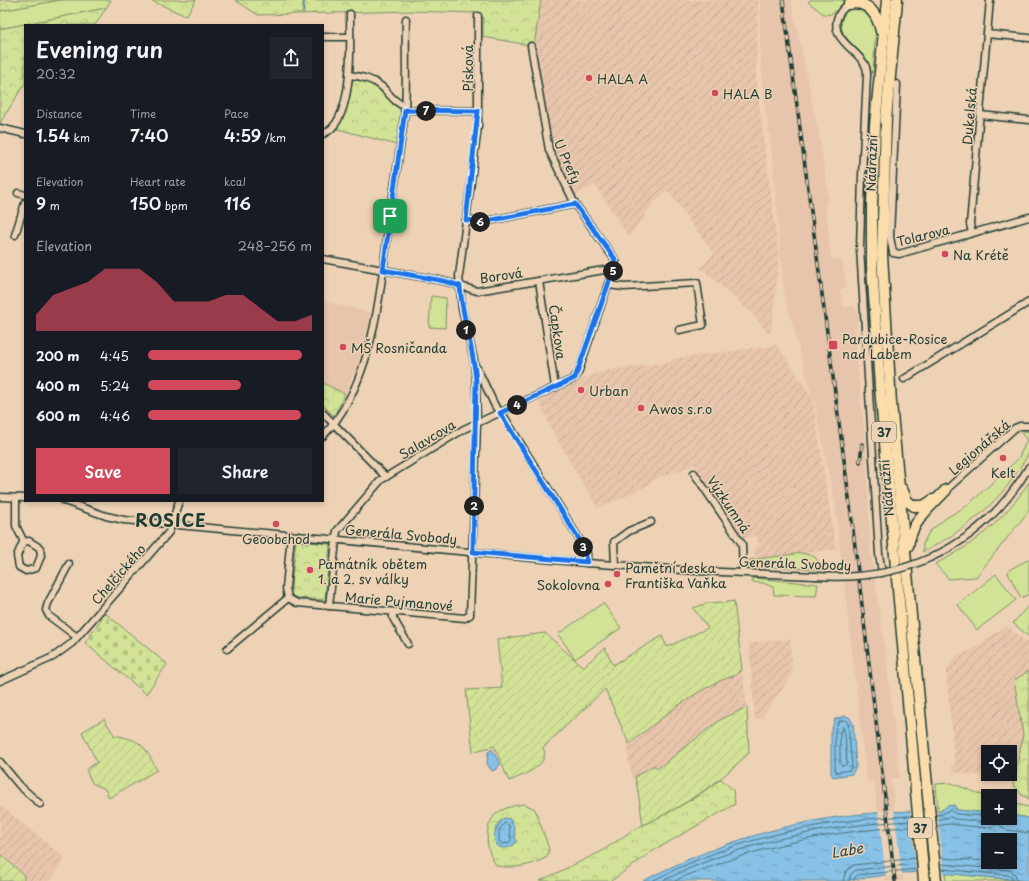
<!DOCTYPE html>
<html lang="en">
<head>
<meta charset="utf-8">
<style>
	body { margin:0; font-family:"Playpen Sans",sans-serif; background:#20242c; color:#f1f3f6; height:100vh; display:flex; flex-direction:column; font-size:15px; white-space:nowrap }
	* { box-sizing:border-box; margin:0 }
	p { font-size:13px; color:#9ea1a6 }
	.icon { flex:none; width:22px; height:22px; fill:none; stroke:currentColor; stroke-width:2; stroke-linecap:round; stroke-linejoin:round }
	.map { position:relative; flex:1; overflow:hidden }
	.details { position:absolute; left:24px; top:24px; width:300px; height:478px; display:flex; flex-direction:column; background:#171b24; border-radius:0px; box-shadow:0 2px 6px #0003 }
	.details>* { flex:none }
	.controls { position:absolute; left:981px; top:745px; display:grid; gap:8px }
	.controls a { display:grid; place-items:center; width:36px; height:36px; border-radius:0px; background:#171b24; box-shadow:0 2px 6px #0003; font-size:20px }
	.pin { position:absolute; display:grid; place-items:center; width:34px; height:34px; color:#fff; margin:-17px; border-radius:8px; box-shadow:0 2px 6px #0006 }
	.km { position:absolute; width:20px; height:20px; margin:-10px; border-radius:50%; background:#222; color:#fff; font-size:11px; line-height:20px; text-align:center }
	.round { display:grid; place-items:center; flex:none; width:42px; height:42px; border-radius:0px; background:#20242c }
	.summary { display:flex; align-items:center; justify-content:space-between; height:68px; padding:0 12px }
	h1 { font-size:22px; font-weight:600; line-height:30px }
	.metrics { display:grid; grid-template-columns:repeat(3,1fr); gap:6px; height:68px; padding:4px 12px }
	.metrics div { display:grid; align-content:center }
	.metrics b { font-size:17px; font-weight:600 }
	.metrics small { font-size:11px; font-weight:400 }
	.metrics p { font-size:11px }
	.chart { height:112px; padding:8px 12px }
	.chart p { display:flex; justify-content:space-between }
	.chart svg { width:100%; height:72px; margin-top:4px; fill:#d1495b; opacity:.7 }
	.action { display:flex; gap:8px; margin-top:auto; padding:8px 12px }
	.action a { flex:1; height:46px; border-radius:0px; background:#d1495b; color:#fff; font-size:16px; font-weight:600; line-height:46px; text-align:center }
	.action a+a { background:#20242c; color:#f1f3f6 }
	ul { padding:0 12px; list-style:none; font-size:13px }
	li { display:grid; grid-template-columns:64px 48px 1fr; align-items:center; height:30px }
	li i { height:10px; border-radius:5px; background:#d1495b }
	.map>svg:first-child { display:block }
</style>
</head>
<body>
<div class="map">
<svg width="1029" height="881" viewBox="0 0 1029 881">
	<defs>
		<pattern id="industrial-furrows" width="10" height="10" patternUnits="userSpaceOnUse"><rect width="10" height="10" fill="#e7c4ac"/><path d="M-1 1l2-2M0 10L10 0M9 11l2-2" fill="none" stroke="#c6a995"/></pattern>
		<pattern id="forest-crowns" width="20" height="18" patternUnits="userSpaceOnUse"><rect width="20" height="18" fill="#d2e296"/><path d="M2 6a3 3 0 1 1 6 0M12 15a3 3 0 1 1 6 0" fill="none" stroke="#b4c382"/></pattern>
		<pattern id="cemetery-stones" width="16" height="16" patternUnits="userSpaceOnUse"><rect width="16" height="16" fill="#d2e296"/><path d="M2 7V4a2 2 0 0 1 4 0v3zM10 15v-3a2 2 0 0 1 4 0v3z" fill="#b4c382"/></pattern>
		<pattern id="garden-furrows" width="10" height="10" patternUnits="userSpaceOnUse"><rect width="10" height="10" fill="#d2e296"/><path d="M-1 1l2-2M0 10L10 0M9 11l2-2" fill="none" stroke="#b4c382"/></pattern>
		<pattern id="water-ripples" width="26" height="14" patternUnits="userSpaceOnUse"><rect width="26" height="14" fill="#87c1e6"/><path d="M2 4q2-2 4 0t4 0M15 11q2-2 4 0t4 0" fill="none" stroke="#6e9ebb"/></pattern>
	</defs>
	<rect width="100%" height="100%" fill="#eed2b5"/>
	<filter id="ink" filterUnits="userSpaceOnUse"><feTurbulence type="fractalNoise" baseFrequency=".025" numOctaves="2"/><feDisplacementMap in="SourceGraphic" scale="8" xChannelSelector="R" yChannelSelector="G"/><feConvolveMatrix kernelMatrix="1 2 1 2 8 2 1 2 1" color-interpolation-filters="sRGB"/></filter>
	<g filter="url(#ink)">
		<g fill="#e7c4ac">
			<path d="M760 0H791L820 140 829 200 825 201 831 259 842 261 847 287 840 290 843 307H855L859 318 854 337 866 445 870 546 886 657 900 777 891 779 903 881H886L874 781H867L835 504 816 410 784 293 772 152 763 94 760 43Z"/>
			<path d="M323 301 371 313 360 358 345 394 323 383Z"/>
		</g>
		<g fill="url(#industrial-furrows)" fill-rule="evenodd">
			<path d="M541 0H758L756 79 779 258 772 326 769 335 753 314 701 268 714 254 667 190 653 204 629 237 595 185 573 196 549 146 534 46Z"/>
			<path d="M777 345 812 397 836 549 758 558 754 553V548L759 545 757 536 744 539 695 465 660 477 637 491 598 508 556 438 538 400 578 382 580 378 582 379 605 371 671 362 672 359Z"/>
			<path d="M1006 626 1029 643V671L1014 680 1023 735 1013 779 953 772 952 767 955 766 946 671 956 656 972 650ZM988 752H1010V774H988Z"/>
			<path d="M790 639 792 675 761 719H755L749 643Z"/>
			<path d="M742 670 747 707 720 720 657 769 654 765 633 778 628 759 629 744 670 711 702 689 718 680 738 674 739 671Z"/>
			<path d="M0 805 65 858 50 881H24V875L0 854Z"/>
		</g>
		<g fill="#d2e296" stroke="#789065">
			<path d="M60 0H111L106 8 0 29V11Z"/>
			<path d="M810 0H851L831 14 825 15 808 2Z"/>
			<path d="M855 7 868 10 876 25 873 73 871 72C870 67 868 62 865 58 857 46 837 37 842 19 844 13 849 9 855 7Z"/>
			<path d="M431 296 446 298 445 328 429 327Z"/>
			<path d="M1026 431 1029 432C1029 438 1029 445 1029 450 1028 456 1022 464 1019 469 996 506 962 532 923 552V544L929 532 946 518 968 505 1018 459 1027 440 1021 433Z"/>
			<path d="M1029 482V509L1027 513 976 577 949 579 935 564C973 546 1006 518 1029 482Z"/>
			<path d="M803 553 815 557 824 570 779 567 759 568 752 565 749 560Z"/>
			<path d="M1029 559V594L1021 598 1008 573 1009 570Z"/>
			<path d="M996 574 1016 600 977 630 958 605Z"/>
			<path d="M753 578 818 584 816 596 774 595 773 587 763 583 752 582Z"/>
			<path d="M603 603 621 628 575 659 558 634Z"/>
			<path d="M1029 605V637L1013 623Z"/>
			<path d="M951 783 988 797V813L957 810 954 805 938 811 936 784Z"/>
			<path d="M1010 803 1029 807V818L1010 815Z"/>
			<path d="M945 873 1021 881H946Z"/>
		</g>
		<g fill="url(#forest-crowns)" stroke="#789065" fill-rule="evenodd">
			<path d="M0 0H60L0 11Z"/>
			<path d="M150 0H196L186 16Z"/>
			<path d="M235 0H541L534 46 483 37V17L475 13 411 11 258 15Z"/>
			<path d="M106 8 95 25H25V83L0 123V29Z"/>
			<path d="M354 78C368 78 395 96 400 111 404 120 399 135 397 145L334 128 351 80Z"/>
			<path d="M323 383 345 394 334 416 323 405Z"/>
			<path d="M296 541 330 544 325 600 290 597Z"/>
			<path d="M1029 671V799L1022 795 1013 785 1023 735 1014 680Z"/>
			<path d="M721 779 733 790 735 804 653 851 611 881H540L602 851 633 830 668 813 696 797Z"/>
			<path d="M524 804 535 809 549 849 547 857C531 866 515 869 497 866 486 853 482 826 497 813 504 808 515 805 524 804ZM504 818 514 827 515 842 513 846 495 830 499 822Z"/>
		</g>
		<path fill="url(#cemetery-stones)" stroke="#789065" d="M105 613 167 664 146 694 85 643Z"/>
		<g fill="url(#garden-furrows)" stroke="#789065">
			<path d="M734 601 742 670 739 671 738 674C696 688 663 717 629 744L605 689 543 748C552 765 521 776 509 781L494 746 473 752 466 690 502 688 497 639 545 633 583 667 605 648 613 665 662 636 667 647 708 628 693 608 709 603 721 602 722 603Z"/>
			<path d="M747 707 749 753C718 784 684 806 643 825 640 808 639 793 635 777L654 765 657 769 720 720Z"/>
			<path d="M104 719 114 735C143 741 143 744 157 770L109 798 105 789 92 783 86 770 97 762 82 732Z"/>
			<path d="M0 854 24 875V881H0Z"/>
		</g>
		<g fill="url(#water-ripples)" stroke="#5d8c9f" fill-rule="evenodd">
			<path d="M845 716 849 717 853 723 856 767 852 774 833 777 831 773V731L835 719Z"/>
			<path d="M492 749 500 764 497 769 492 771 487 764 488 752Z"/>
			<path d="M954 805 957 810 988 813V818H1010V815L1029 818V881L930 872 899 873 845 881H643C713 844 794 819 873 813 896 811 918 811 941 811L947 806ZM988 840H1010V862H988Z"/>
			<path d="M504 818 510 819 514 827 516 842C511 848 506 849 499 847 490 839 496 825 504 818Z"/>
		</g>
		<g fill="#eed2b5">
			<path d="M937 809 944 875H916L910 810Z"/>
			<path d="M894 810 902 875 886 877 878 811Z"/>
		</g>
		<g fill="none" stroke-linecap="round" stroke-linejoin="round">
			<g stroke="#49727b" stroke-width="1">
				<path d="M845 720 848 723 852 766 850 770 837 772 835 770V731L838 722Z"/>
				<path d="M843 727 845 734 847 764 842 766 840 764V732Z"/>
				<path d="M936 815 942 814 950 810 956 814 988 816"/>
				<path d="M936 820 950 817 955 819 987 822 995 818"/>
				<path d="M505 823 509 825 511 840 509 843 503 844 499 841V831Z"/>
				<path d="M937 826 949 824 987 828 998 824 1007 830 1029 833"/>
				<path d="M940 858 988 861"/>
				<path d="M940 864 1010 870 1015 874 1017 881"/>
				<path d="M941 869 1008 875 1012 877V881"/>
				<path d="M652 881C731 839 823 819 912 816"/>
				<path d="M663 881C735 843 831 824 913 821"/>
				<path d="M675 881C690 873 706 869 721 863 783 841 847 829 913 827"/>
				<path d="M843 881 846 871 854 865 916 858"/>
				<path d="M849 881 851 874 856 870 916 864"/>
				<path d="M854 881 855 877 858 875 917 869"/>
			</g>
			<path stroke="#5d8c9f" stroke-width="2" d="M303 12 304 0"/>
			<g stroke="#1f3d34" stroke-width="9">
				<g id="street">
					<path d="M849 4C843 8 839 12 837 19 832 39 854 48 864 63 866 66 867 70 867 75L862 176 860 248 879 554 882 573"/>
					<path d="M987 34 1029 38"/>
					<path d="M323 37H350"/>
					<path d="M349 75C360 76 372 79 381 86 388 92 395 104 405 106"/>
					<path d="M897 84 890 236 893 253 899 254 1029 217"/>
					<path d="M405 110 478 111"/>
					<path d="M980 115 1029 120"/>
					<path d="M0 128 25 134"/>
					<path d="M323 134C355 122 350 42 350 14"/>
					<path d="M18 193 25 195"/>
					<path d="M466 220 482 222 575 204"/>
					<path d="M972 233 970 224 990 0"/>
					<path d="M15 235 25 203"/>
					<path d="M323 259 444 281 477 291 604 270 613 271"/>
					<path d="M539 281 555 387"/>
					<path d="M608 285 624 287 697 283 703 325 679 330"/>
					<path d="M477 368 495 406 505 418 584 547 587 554V563"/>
					<path d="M904 379 1029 302"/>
					<path d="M323 413 386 477"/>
					<path d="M323 436C374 384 380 291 389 223 394 185 401 147 405 109 407 79 405 49 406 19"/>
					<path d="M694 473 742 544 743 572"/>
					<path d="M946 490 1015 428 1020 426H1029"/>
					<path d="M0 497 25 498"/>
					<path d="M16 498V526L24 542"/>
					<path d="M64 501 106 516 124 520 587 563 697 571 815 576"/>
					<path d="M29 541 40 548 41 556 36 568 26 571 19 567 17 556 23 542Z"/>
					<path d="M932 557C973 538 1006 506 1029 467"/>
					<path d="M69 564 48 603 46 610 49 616 77 637"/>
					<path d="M615 565 614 542 629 531 651 522"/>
					<path d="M288 598 297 603 465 618 470 615 477 423 476 381 474 360 462 309 459 276 478 126V16"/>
					<path d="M288 598 286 588 291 535"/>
					<path d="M329 606 337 531 381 480 464 429 573 379 578 373 616 261 575 204 549 150 531 46"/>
					<path d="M393 612V618L408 644"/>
					<path d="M227 649 288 598"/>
					<path d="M0 681 53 657 72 643 169 532 179 501"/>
					<path d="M0 762 20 786 40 804"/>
				</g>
			</g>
			<g stroke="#1f3d34" stroke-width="13">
				<g id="primary">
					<path d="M887 0 875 125 872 204V266L880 387 924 881"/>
					<path d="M897 0 886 119 882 255 891 403 936 881"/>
					<path d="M849 4C868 0 877 14 881 31"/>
					<path d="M902 489 907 501 914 506H924L933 500"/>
					<path d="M908 546C911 522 930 507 946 490"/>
				</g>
			</g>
			<use href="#street" stroke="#eed2b5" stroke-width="6"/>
			<use href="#primary" stroke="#faddab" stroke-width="10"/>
			<g stroke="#1f3d34" stroke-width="3.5">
				<g id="rail">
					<path d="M783 0 851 513 895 881"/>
					<path d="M860 462 862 444"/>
				</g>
			</g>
			<use href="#rail" stroke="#eed2b5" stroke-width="2" stroke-dasharray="6" stroke-linecap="butt"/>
			<g stroke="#1f3d34" stroke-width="9" stroke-linecap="butt">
				<path id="street-bridge" d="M815 576C856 579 895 574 932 557"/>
			</g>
			<use href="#street-bridge" stroke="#eed2b5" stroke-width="6"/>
		</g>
	</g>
	<g fill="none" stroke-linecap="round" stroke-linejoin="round" filter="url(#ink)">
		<g stroke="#fff" stroke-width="8">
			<path id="route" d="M405 110 478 111 466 220 482 222 575 204 615 259 608 285 575 378 500 413 584 547 586 554 587 562 473 552 476 381C474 349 462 318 460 286L444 281 383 270Z"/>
		</g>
		<use href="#route" stroke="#1a73e8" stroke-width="5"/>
	</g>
	<g fill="#d1495b" stroke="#eed2b5" stroke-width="1.5">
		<circle cx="589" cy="78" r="4"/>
		<circle cx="715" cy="93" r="4"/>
		<circle cx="945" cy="254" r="4"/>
		<rect x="828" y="340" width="10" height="10" rx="2"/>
		<circle cx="343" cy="347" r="4"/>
		<circle cx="581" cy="390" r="4"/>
		<circle cx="641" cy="408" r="4"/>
		<circle cx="1003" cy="458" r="4"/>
		<circle cx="276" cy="524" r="4"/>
		<circle cx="310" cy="570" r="4"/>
		<circle cx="617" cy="574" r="4"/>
		<circle cx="608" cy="584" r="4"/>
	</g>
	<g text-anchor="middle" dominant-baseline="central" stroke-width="3" stroke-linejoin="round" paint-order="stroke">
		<g fill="#eed2b5" stroke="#5d6a5b" stroke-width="1">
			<rect x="872" y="422" width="24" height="20" rx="3"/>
			<rect x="908" y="818" width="24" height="20" rx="3"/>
		</g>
		<g font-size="12" font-weight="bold" fill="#1f3d34">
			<text x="884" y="432">37</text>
			<text x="920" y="828">37</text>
		</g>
		<g font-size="13" fill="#1f3d34" stroke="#eed2b5">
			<text transform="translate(467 68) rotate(-90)">Písková</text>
			<text transform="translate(969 116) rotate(-85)">Dukelská</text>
			<text transform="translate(568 161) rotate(66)">U Prefy</text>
			<text transform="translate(871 163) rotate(-88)">Nádražní</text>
			<text transform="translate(923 235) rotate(-14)">Tolarova</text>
			<text transform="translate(501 275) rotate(-8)">Borová</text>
			<text transform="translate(558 332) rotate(82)">Čapkova</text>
			<text transform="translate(427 439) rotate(-31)">Salavcova</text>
			<text transform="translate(979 447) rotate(-41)">Legionářská</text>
			<text transform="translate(886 488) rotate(-95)">Nádražní</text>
			<text transform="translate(729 504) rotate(56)">Výzkumná</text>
			<text transform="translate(401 534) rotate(5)">Generála Svobody</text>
			<text transform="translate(795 563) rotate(2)">Generála Svobody</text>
			<text transform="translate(118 574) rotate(-49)">Chelčického</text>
			<text transform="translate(399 601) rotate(5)">Marie Pujmanové</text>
		</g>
		<g font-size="13" fill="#1f3d34" stroke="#eed2b5" text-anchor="start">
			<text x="597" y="78">HALA A</text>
			<text x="723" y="93">HALA B</text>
			<text x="953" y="254">Na Krétě</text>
			<text x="842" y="338">Pardubice-Rosice<tspan x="842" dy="15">nad Labem</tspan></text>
			<text x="351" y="347">MŠ Rosničanda</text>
			<text x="589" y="390">Urban</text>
			<text x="649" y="408">Awos s.r.o</text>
			<text x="1003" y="472" text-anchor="middle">Kelt</text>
			<text x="276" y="538" text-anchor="middle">Geoobchod</text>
			<text x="318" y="563">Památník obětem<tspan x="318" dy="15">1. a 2. sv války</tspan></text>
			<text x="625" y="567">Pamětní deska<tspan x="625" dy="15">Františka Vaňka</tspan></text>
			<text x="600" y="584" text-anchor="end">Sokolovna</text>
		</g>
		<g font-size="14" font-style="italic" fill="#294a46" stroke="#eed2b5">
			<text transform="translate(847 850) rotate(-10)">Labe</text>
		</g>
		<g font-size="17" font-weight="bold" letter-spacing="1" fill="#1f3d34" stroke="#eed2b5">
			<text x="171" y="520">ROSICE</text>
		</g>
	</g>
</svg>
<div class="controls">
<a><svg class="icon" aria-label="locate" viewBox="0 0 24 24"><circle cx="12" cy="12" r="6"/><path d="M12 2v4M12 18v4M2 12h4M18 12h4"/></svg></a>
<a>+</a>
<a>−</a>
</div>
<div class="pin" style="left:390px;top:216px;background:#1e9e55"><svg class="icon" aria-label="arrive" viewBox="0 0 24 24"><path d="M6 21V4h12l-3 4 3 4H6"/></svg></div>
<b class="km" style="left:466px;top:330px">1</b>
<b class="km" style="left:474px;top:506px">2</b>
<b class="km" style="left:583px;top:547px">3</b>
<b class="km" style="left:517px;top:405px">4</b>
<b class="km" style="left:613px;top:271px">5</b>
<b class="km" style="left:480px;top:222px">6</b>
<b class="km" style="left:426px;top:111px">7</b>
<section class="details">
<div class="summary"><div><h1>Evening run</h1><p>20:32</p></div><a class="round"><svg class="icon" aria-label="share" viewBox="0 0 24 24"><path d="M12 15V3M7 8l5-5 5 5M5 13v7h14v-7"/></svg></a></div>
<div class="metrics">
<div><p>Distance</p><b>1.54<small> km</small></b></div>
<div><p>Time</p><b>7:40</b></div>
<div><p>Pace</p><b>4:59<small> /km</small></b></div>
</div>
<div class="metrics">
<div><p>Elevation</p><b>9<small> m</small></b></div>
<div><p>Heart rate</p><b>150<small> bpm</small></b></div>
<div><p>kcal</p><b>116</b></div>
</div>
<div class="chart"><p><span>Elevation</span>248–256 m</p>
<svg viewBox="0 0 160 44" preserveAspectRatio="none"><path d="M0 44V34L10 22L20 18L30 14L40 6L50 6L60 6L70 14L80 26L90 26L100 26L110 22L120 22L130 30L140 38L150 38L160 34V44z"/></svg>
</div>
<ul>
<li><b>200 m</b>4:45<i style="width:94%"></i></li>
<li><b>400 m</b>5:24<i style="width:57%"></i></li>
<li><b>600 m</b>4:46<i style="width:93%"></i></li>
</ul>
<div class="action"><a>Save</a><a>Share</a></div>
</section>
</div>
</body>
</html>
